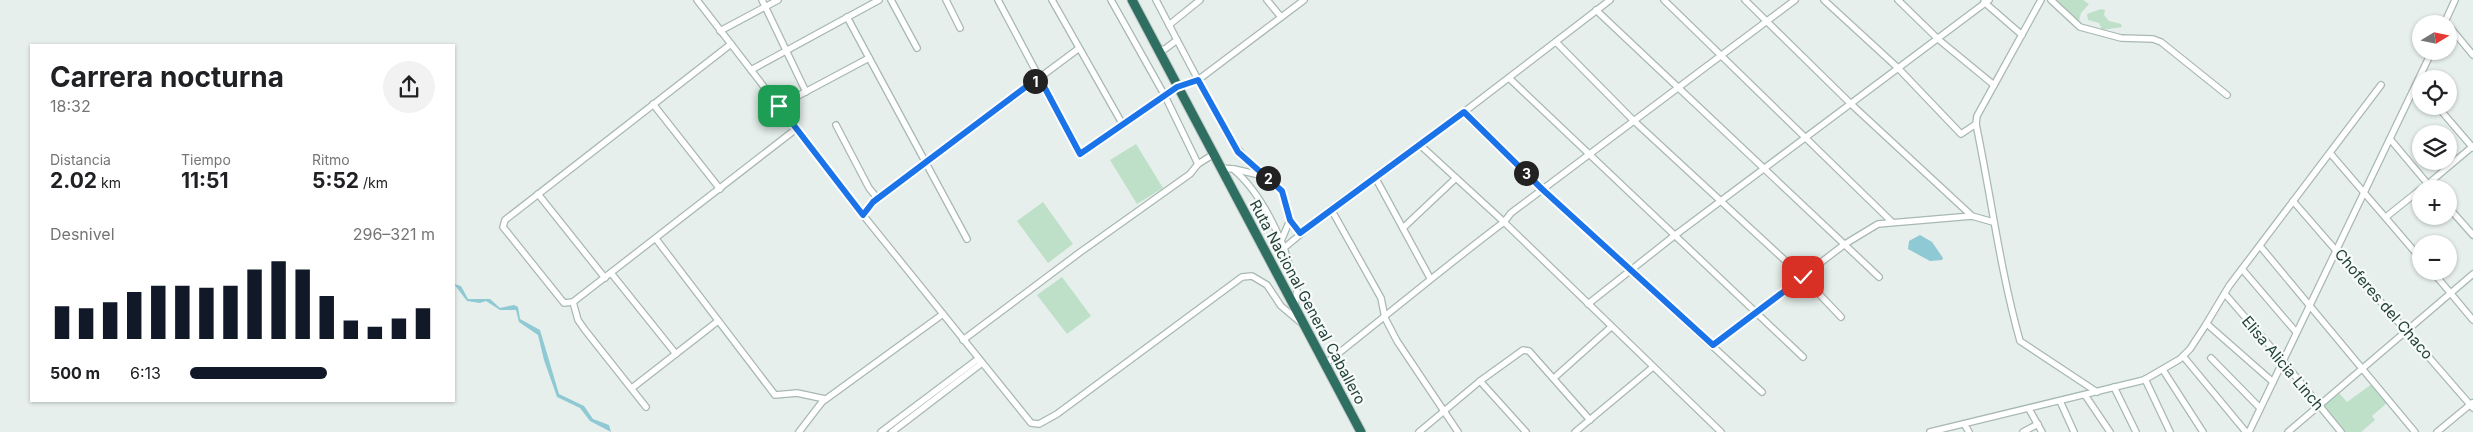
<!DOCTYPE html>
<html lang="es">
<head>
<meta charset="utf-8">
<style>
	body { margin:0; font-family:Inter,sans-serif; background:#f2f2f2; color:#202124; height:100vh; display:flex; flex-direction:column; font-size:19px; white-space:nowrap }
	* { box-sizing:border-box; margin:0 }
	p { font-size:16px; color:#757577 }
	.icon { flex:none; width:28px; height:28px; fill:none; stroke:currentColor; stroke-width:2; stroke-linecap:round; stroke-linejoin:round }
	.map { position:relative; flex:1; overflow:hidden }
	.panel { position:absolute; left:30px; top:44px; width:425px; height:358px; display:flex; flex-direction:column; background:#fff; border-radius:0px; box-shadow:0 1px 4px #0004 }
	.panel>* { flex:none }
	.needle { width:32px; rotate:80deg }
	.fabs { position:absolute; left:2412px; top:15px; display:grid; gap:10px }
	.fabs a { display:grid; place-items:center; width:45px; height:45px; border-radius:50%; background:#fff; box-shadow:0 1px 4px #0004; font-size:25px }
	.pin { position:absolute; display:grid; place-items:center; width:42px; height:42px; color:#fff; margin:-21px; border-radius:10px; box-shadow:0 2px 8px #0006 }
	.km { position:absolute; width:25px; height:25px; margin:-12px; border-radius:50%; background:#222; color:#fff; font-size:14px; line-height:25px; text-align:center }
	.round { display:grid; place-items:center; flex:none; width:52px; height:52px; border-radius:26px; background:#f2f2f2 }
	.headline { display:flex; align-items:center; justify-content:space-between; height:85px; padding:0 20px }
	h1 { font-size:28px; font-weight:700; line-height:38px }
	.metrics { display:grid; grid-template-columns:repeat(3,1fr); gap:8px; height:85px; padding:5px 20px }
	.metrics div { display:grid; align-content:center }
	.metrics b { font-size:21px; font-weight:700 }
	.metrics small { font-size:14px; font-weight:400 }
	.metrics p { font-size:14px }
	.chart { height:140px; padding:10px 20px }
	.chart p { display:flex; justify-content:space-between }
	.chart svg { width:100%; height:90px; margin-top:5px; stroke:#111827; stroke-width:6 }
	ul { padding:0 20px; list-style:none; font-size:16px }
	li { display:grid; grid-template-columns:80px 60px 1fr; align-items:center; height:38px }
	li i { height:12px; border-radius:6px; background:#111827 }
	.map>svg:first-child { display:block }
</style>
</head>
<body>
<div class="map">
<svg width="2473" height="432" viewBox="0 0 2473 432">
	<rect width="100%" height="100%" fill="#e6efeb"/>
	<g fill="#bfe0c8">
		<path d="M2056 0H2083L2089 4 2081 13 2079 21C2068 20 2055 12 2056 0Z"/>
		<path d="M2101 9 2105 10 2104 15 2109 21 2121 24 2122 27 2102 30 2099 23 2088 20 2087 14Z"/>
		<path d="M1136 144 1163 188 1137 204 1110 160Z"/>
		<path d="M1043 202 1073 244 1048 263 1017 221Z"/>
		<path d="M1062 277 1091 316 1067 334 1037 295Z"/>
		<path d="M2372 384 2388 402 2372 416 2375 420 2361 432H2343L2322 406 2339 393 2347 402Z"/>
	</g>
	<g fill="#8ec9d4">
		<path d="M1920 235 1932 242 1943 258 1942 260 1930 261 1908 249 1909 241Z"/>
		<path d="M454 284 461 286 468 299H490L500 308 514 305 518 307 520 319 540 330 559 394 584 406 593 419 609 425 611 432 590 421 580 408 557 397 544 360 538 335 519 322 516 310H500L486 301 480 303 467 301Z"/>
	</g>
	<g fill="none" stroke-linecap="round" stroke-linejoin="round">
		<g stroke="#a8b8b2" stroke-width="8">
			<g id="minor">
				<path d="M697 0 863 215 1031 423 1039 424 1057 414 1242 277 1252 276 1267 285 1281 306 1300 322"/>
				<path d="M762 0 806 92"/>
				<path d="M891 0 917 48"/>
				<path d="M946 0 960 28"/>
				<path d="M998 0 1080 154 1177 87 1198 80 1304 0"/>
				<path d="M1052 0 1123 125"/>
				<path d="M1111 0 1165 96 1198 164"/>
				<path d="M1156 0 1177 40 1165 49 1158 50"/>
				<path d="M1267 0 1281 17"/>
				<path d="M1664 0 1892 222"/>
				<path d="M1745 0 1851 104 1972 216"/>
				<path d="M1824 0 1898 68 1961 134 1976 124"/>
				<path d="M1898 0 1938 39 1994 85"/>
				<path d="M2041 0 1977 116 1976 124C1991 196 2000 270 2020 341L2097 392"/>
				<path d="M2051 0 2080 27 2121 38 2153 39 2161 42 2227 95"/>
				<path d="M1984 2 2022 35"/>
				<path d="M1596 10 1879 277"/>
				<path d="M847 17 967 239"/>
				<path d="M2444 24 2455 0"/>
				<path d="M1169 25 1200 0"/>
				<path d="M2449 26 2473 55"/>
				<path d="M720 31 778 0"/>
				<path d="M1177 40 1229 138 1251 165 1282 191 1290 220 1300 233"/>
				<path d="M1556 42 1633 120 1803 277 1841 317"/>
				<path d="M731 44 505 220 503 227 564 303 573 302 796 129"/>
				<path d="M751 70 879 0"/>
				<path d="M1509 78 1803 357"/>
				<path d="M653 104 720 189"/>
				<path d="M779 106 869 58"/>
				<path d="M2437 106 2473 148"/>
				<path d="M1464 112 1543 189 1762 392"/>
				<path d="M836 125 869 188 878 199"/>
				<path d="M2390 139 2432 189"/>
				<path d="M1419 144 1504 222 1721 432"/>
				<path d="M2330 153 2421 259"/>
				<path d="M1221 168 1233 169C1256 188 1273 221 1284 248"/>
				<path d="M1234 169 1264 176"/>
				<path d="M1375 177 1430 278"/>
				<path d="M2422 189 2473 146"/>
				<path d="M538 194 605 278"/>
				<path d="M2293 201 2473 408"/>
				<path d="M2449 208 2473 235"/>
				<path d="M1331 209 1381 298 1385 318 1397 341 1458 432"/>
				<path d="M863 215 873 202 1078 49"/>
				<path d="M2386 217 2421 189"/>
				<path d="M1403 228 1456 178"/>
				<path d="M656 239 775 395 797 393 825 399"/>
				<path d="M1281 241 1290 220"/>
				<path d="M2260 246 2415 432"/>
				<path d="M2242 269 2296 332"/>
				<path d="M2432 271 2473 320"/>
				<path d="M611 273 676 354"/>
				<path d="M2225 294 2283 361 2341 432"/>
				<path d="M573 302 578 320 585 330 646 407"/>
				<path d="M1588 304 1674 236 1989 0"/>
				<path d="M1295 306 1297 290 1284 248 1331 209 1464 112 1610 0"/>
				<path d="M2207 324 2273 382"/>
				<path d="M963 340 1079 253 1190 174 1198 164 1214 154"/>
				<path d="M1713 345 1845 244 1878 224 1972 216 1993 222"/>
				<path d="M2183 356 2246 432"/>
				<path d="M2211 358 2260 408"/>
				<path d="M1325 364C1385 317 1443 268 1504 222L1511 213 1795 0"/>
				<path d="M2163 370 2203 432"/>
				<path d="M1554 378 1611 327"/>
				<path d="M2145 379 2170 432"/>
				<path d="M1480 381 1526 432"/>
				<path d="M2114 387 2136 432"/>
				<path d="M632 388 718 321"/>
				<path d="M2085 395 2110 432"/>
				<path d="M2060 401 2074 432"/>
				<path d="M2029 409 2042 432"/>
				<path d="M1964 424 1969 432"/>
				<path d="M799 432 822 402 943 314"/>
				<path d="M881 432 978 359"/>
				<path d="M892 432 982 363"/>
				<path d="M1419 432 1480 381 1523 350 1529 351 1590 420"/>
				<path d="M1575 432 1653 367"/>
				<path d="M1930 432 2144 380 2180 359 2190 349 2205 326 2229 286 2381 85"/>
				<path d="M2023 432 2038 424"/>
				<path d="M2249 432 2432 51"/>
				<path d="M2288 432 2473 274"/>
				<path d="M2437 432 2472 403"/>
			</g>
		</g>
		<g stroke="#c2cac8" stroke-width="11">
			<path id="highway" d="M1132 0 1361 432"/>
		</g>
		<use href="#minor" stroke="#fff" stroke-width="5.5"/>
		<use href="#highway" stroke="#2f6f62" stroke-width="9"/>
	</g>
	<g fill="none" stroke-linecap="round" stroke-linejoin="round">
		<g stroke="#fff" stroke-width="10">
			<path id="route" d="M779 106 863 215 873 202 1039 77 1080 154 1177 87 1198 80 1238 152 1282 191 1290 220 1300 233 1464 112 1542 189 1713 345 1803 277"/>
		</g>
		<use href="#route" stroke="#1a73e8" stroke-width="6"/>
	</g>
	<g text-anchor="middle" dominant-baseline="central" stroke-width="4.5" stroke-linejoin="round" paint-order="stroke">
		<g font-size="15" fill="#24423a" stroke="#f7fbf9">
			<text transform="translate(1308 302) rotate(62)">Ruta Nacional General Caballero</text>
			<text transform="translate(2384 304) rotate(49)">Choferes del Chaco</text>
			<text transform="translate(2283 363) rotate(50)">Elisa Alicia Linch</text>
		</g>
	</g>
</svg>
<div class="fabs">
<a><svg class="needle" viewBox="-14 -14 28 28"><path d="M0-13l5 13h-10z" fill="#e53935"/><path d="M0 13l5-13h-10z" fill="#757577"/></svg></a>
<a><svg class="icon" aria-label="locate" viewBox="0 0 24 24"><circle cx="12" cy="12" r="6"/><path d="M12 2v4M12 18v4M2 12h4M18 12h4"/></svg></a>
<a><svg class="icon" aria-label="layers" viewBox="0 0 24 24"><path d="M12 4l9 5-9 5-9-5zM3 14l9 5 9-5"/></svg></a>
<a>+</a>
<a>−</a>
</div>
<div class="pin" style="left:779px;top:106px;background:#1e9e55"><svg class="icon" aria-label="arrive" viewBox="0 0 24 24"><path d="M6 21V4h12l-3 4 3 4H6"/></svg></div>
<div class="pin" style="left:1803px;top:277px;background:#d93025"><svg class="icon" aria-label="check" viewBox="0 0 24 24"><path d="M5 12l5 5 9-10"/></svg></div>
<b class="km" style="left:1035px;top:81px">1</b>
<b class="km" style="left:1268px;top:178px">2</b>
<b class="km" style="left:1526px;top:173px">3</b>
<section class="panel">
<div class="headline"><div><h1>Carrera nocturna</h1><p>18:32</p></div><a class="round"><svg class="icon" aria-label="share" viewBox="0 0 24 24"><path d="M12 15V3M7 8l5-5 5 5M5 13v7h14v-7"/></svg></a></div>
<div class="metrics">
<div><p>Distancia</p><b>2.02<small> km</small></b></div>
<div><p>Tiempo</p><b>11:51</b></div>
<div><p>Ritmo</p><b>5:52<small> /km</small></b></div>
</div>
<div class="chart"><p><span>Desnivel</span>296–321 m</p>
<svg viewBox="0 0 160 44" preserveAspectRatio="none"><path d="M5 44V28M15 44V29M25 44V26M35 44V21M45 44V18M55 44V18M65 44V19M75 44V18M85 44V10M95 44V6M105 44V10M115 44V23M125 44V35M135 44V38M145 44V34M155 44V29"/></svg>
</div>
<ul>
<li><b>500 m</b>6:13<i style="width:56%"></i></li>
</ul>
</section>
</div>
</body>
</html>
